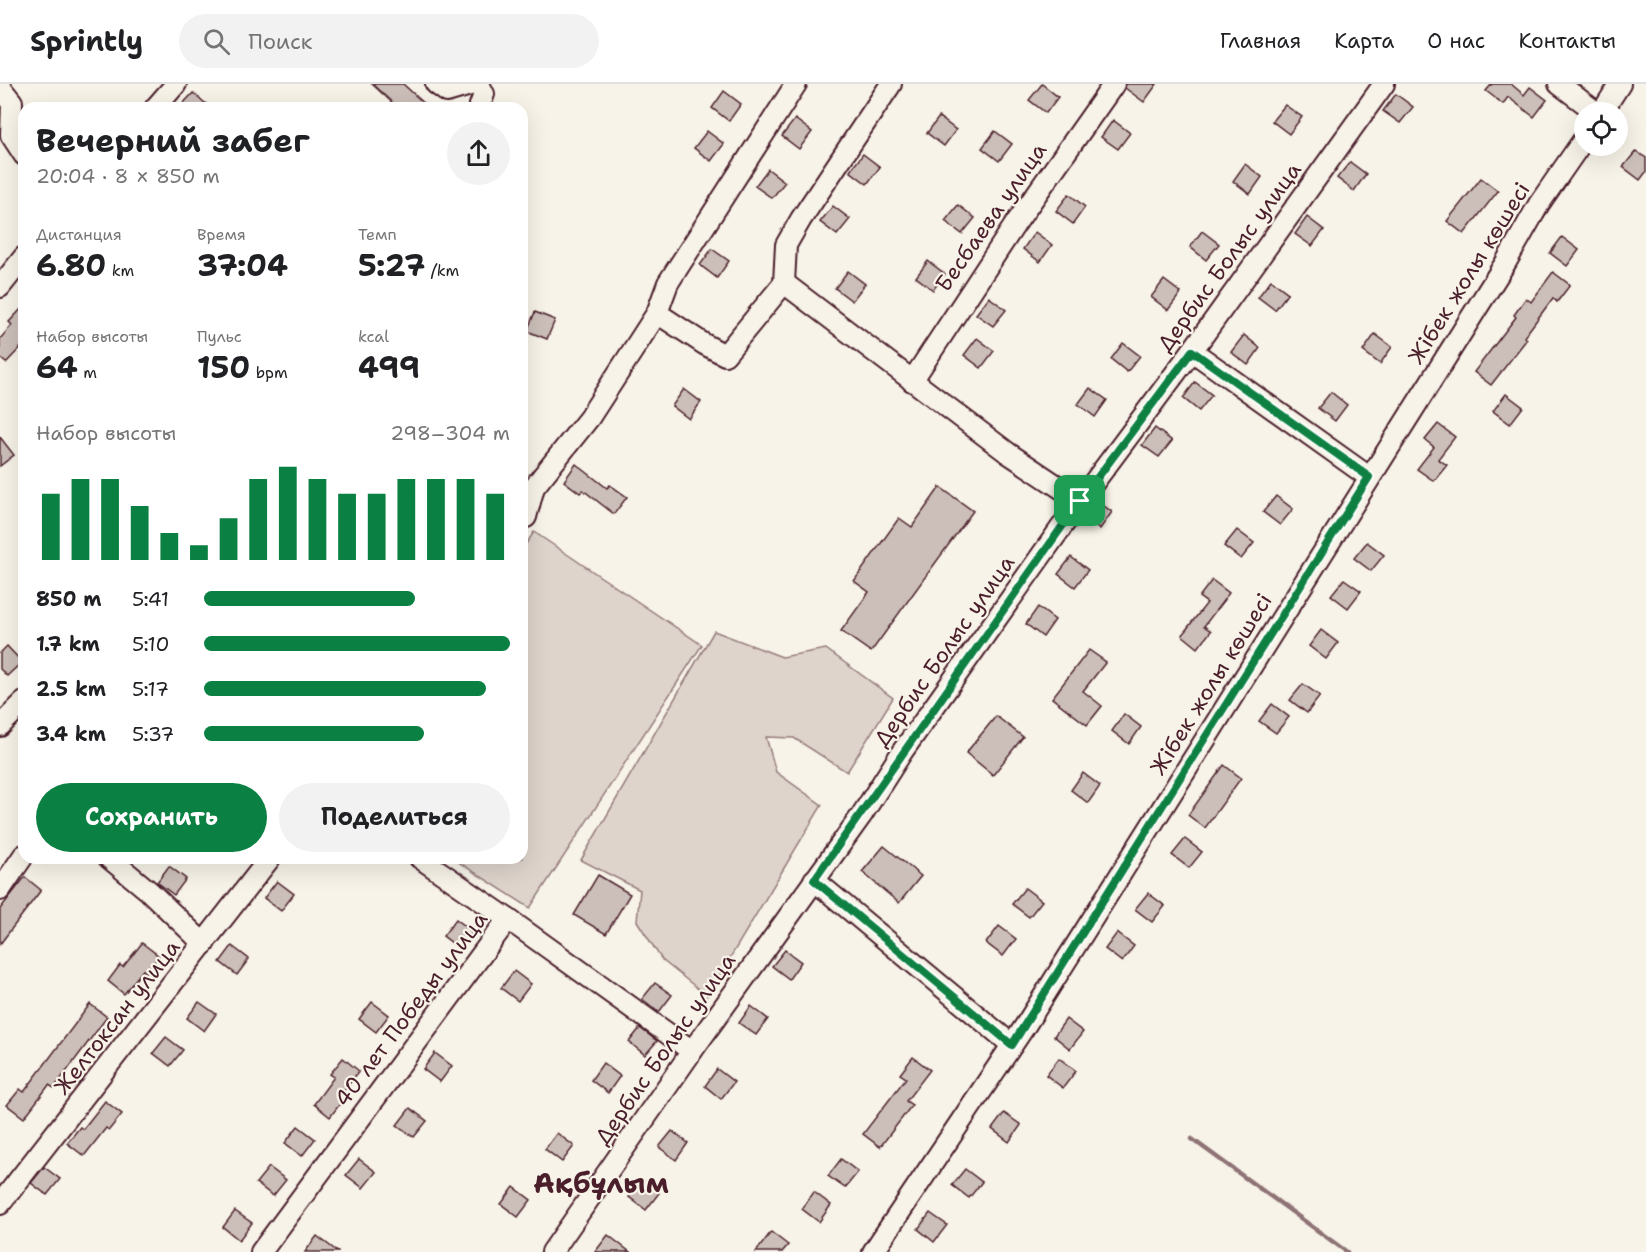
<!DOCTYPE html>
<html lang="ru">
<head>
<meta charset="utf-8">
<style>
	body { margin:0; font-family:"Shantell Sans",sans-serif; background:#f2f2f2; color:#202124; height:100vh; display:flex; flex-direction:column; font-size:22px; white-space:nowrap }
	* { box-sizing:border-box; margin:0 }
	p { font-size:20px; color:#757577 }
	.icon { flex:none; width:33px; height:33px; fill:none; stroke:currentColor; stroke-width:2; stroke-linecap:round; stroke-linejoin:round }
	.map { position:relative; flex:1; overflow:hidden }
	.side { position:absolute; left:18px; top:18px; width:510px; height:762px; display:flex; flex-direction:column; background:#fff; border-radius:18px; box-shadow:0 6px 24px #0002 }
	.side>* { flex:none }
	.fabs { position:absolute; left:1574px; top:18px; display:grid; gap:12px }
	.fabs a { display:grid; place-items:center; width:54px; height:54px; border-radius:50%; background:#fff; box-shadow:0 6px 24px #0002; font-size:30px }
	.pin { position:absolute; display:grid; place-items:center; width:51px; height:51px; color:#fff; margin:-26px; border-radius:12px; box-shadow:0 3px 9px #0006 }
	.round { display:grid; place-items:center; flex:none; width:63px; height:63px; border-radius:32px; background:#f2f2f2 }
	.headline { display:flex; align-items:center; justify-content:space-between; height:102px; padding:0 18px }
	h1 { font-size:33px; font-weight:700; line-height:45px }
	.metrics { display:grid; grid-template-columns:repeat(3,1fr); gap:9px; height:102px; padding:6px 18px }
	.metrics div { display:grid; align-content:center }
	.metrics b { font-size:30px; font-weight:700 }
	.metrics small { font-size:16px; font-weight:400 }
	.metrics p { font-size:16px }
	.chart { height:168px; padding:12px 18px }
	.chart p { display:flex; justify-content:space-between }
	.chart svg { width:100%; height:108px; margin-top:6px; stroke:#0b8043; stroke-width:6 }
	.cta { display:flex; gap:12px; margin-top:auto; padding:12px 18px }
	.cta a { flex:1; height:69px; border-radius:36px; background:#0b8043; color:#fff; font-size:24px; font-weight:700; line-height:69px; text-align:center }
	.cta a+a { background:#f2f2f2; color:#202124 }
	ul { padding:0 18px; list-style:none; font-size:20px }
	li { display:grid; grid-template-columns:96px 72px 1fr; align-items:center; height:45px }
	li i { height:15px; border-radius:8px; background:#0b8043 }
	header { display:flex; align-items:center; gap:36px; box-sizing:border-box; height:84px; padding:0 30px; background:#fff; border-bottom:2px solid #e0e0e0 }
	header strong { font-size:28px }
	nav { display:flex; gap:33px; margin-inline-start:auto; font-size:21px }
	.search { width:420px; height:54px; background:#f2f2f2; display:flex; align-items:center; gap:15px; box-sizing:border-box; padding:0 21px; border-radius:33px; color:#757577; font-size:22px }
	.map>svg:first-child { display:block }
</style>
</head>
<body>
<header>
<strong>Sprintly</strong>
<div class="search"><svg class="icon" aria-label="search" viewBox="0 0 24 24"><circle cx="10" cy="10" r="6"/><path d="M15 15l6 6"/></svg>Поиск</div>
<nav><a>Главная</a><a>Карта</a><a>О нас</a><a>Контакты</a></nav>
</header>
<div class="map">
<svg width="1646" height="1168" viewBox="0 0 1646 1168">
	<rect width="100%" height="100%" fill="#f7f3e8"/>
	<filter id="ink" filterUnits="userSpaceOnUse"><feTurbulence type="fractalNoise" baseFrequency=".0167" numOctaves="2"/><feDisplacementMap in="SourceGraphic" scale="12" xChannelSelector="R" yChannelSelector="G"/><feConvolveMatrix kernelMatrix="1 2 1 2 8 2 1 2 1" color-interpolation-filters="sRGB"/></filter>
	<g filter="url(#ink)">
		<g fill="#ded4cc" stroke="#947a7c" stroke-width="1.5">
			<path d="M534 448 702 561 530 824 452 774H522V466Z"/>
			<path d="M714 547 782 573 826 565 893 614 847 688 794 654 766 653 776 688 822 721 707 912 662 876 637 837 640 806 581 776Z"/>
		</g>
		<g fill="none" stroke-linecap="round" stroke-linejoin="round">
			<path stroke="#8e7275" stroke-width="4.5" d="M1192 1055 1347 1168"/>
		</g>
		<g fill="#ccbfb9" stroke="#4a1f2b" stroke-width="1.5">
			<path d="M372 0H403L429 24H398Z"/>
			<path d="M1042 0 1058 13 1046 29 1029 16Z"/>
			<path d="M1126 0H1157L1144 18 1125 4Z"/>
			<path d="M1492 0H1511L1524 11 1530 3 1547 16 1534 33 1508 13 1503 20 1486 7Z"/>
			<path d="M724 7 741 20 729 37 712 24Z"/>
			<path d="M193 9 211 24H179Z"/>
			<path d="M1396 10 1413 23 1400 39 1383 27Z"/>
			<path d="M1285 21 1302 33 1289 50 1272 37Z"/>
			<path d="M939 33 956 46 944 62 927 49Z"/>
			<path d="M795 35 812 48 799 65 782 52Z"/>
			<path d="M1113 36 1130 49 1118 65 1101 53Z"/>
			<path d="M707 47 724 60 711 77 694 64Z"/>
			<path d="M995 47 1012 60 999 77 982 64Z"/>
			<path d="M1636 67 1646 74V88L1640 96 1623 83Z"/>
			<path d="M863 70 880 83 867 100 850 87Z"/>
			<path d="M1350 78 1366 90 1354 107 1337 94Z"/>
			<path d="M1245 80 1262 93 1250 110 1233 97Z"/>
			<path d="M768 85 785 98 772 114 755 102Z"/>
			<path d="M1481 94 1498 107 1464 150 1447 137Z"/>
			<path d="M1069 110 1085 123 1073 140 1056 127Z"/>
			<path d="M958 121 975 134 962 150 945 137Z"/>
			<path d="M833 122 850 135 837 151 820 138Z"/>
			<path d="M1307 133 1324 146 1312 162 1295 150Z"/>
			<path d="M1202 147 1219 160 1206 176 1190 163Z"/>
			<path d="M1035 148 1052 161 1040 178 1023 165Z"/>
			<path d="M1562 153 1579 166 1567 182 1550 169Z"/>
			<path d="M712 165 729 177 717 194 700 181Z"/>
			<path d="M928 177 945 190 933 206 916 193Z"/>
			<path d="M848 187 865 200 852 217 835 204Z"/>
			<path d="M1553 188 1570 201 1557 218 1553 214 1524 253 1527 255 1491 301 1474 288 1516 233 1514 231 1526 214 1531 218Z"/>
			<path d="M1164 196 1181 209 1168 226 1151 213Z"/>
			<path d="M1271 196 1288 209 1275 226 1258 213Z"/>
			<path d="M989 213 1006 226 993 242 976 230Z"/>
			<path d="M24 222V260L6 279 0 274V255L12 241 9 238Z"/>
			<path d="M535 228 555 236 547 255 527 247Z"/>
			<path d="M1375 250 1392 263 1380 280 1363 267Z"/>
			<path d="M1244 251 1260 264 1248 281 1231 268Z"/>
			<path d="M977 254 994 267 981 284 964 271Z"/>
			<path d="M1123 259 1140 272 1127 288 1111 275Z"/>
			<path d="M1195 298 1212 311 1199 327 1183 314Z"/>
			<path d="M1090 304 1107 316 1095 333 1078 320Z"/>
			<path d="M684 305 701 318 689 335 672 322Z"/>
			<path d="M1331 308 1347 321 1335 337 1318 324Z"/>
			<path d="M1506 310 1523 323 1510 340 1493 327Z"/>
			<path d="M1438 340 1455 353 1438 375 1447 381 1434 397 1417 385 1434 363 1425 356Z"/>
			<path d="M1155 344 1172 357 1159 373 1142 361Z"/>
			<path d="M0 353 14 371 0 382Z"/>
			<path d="M576 380 607 404 610 401 627 413 614 430 583 406 580 409 564 397Z"/>
			<path d="M940 403 973 427 871 568 841 547 869 508 854 497 899 434 912 443Z"/>
			<path d="M1276 412 1293 425 1280 441 1263 428Z"/>
			<path d="M1096 416 1112 428 1100 445 1084 433Z"/>
			<path d="M1237 446 1254 459 1241 475 1224 462Z"/>
			<path d="M1367 458 1384 471 1371 487 1354 474Z"/>
			<path d="M1071 473 1088 486 1075 503 1058 490Z"/>
			<path d="M1344 495 1361 507 1348 524 1331 511Z"/>
			<path d="M1212 496 1229 509 1204 542 1211 547 1198 564 1182 551 1207 519 1199 513Z"/>
			<path d="M1038 523 1055 536 1043 553 1026 540Z"/>
			<path d="M1321 546 1338 559 1326 575 1309 562Z"/>
			<path d="M7 562 22 578 7 592 0 585V569Z"/>
			<path d="M1089 566 1106 578 1083 607 1102 622 1087 641 1052 614Z"/>
			<path d="M1303 600 1320 612 1307 629 1290 616Z"/>
			<path d="M1272 620 1289 633 1276 649 1259 637Z"/>
			<path d="M1124 630 1141 643 1129 660 1112 647Z"/>
			<path d="M996 632 1023 653 993 691 966 669Z"/>
			<path d="M1224 681 1241 694 1205 744 1188 731Z"/>
			<path d="M1083 689 1100 702 1088 719 1071 706Z"/>
			<path d="M1185 755 1202 768 1189 784 1172 771Z"/>
			<path d="M884 762 921 792 899 819 862 788Z"/>
			<path d="M169 782 186 795 174 811 157 798Z"/>
			<path d="M598 791 630 810 606 850 574 831Z"/>
			<path d="M25 793 41 806 0 860V825Z"/>
			<path d="M277 797 294 810 281 827 264 814Z"/>
			<path d="M1025 804 1042 817 1029 833 1012 820Z"/>
			<path d="M1148 809 1165 822 1152 838 1135 825Z"/>
			<path d="M456 835 473 848 460 865 443 852Z"/>
			<path d="M999 842 1016 855 1003 872 986 859Z"/>
			<path d="M1117 849 1134 862 1122 878 1105 865Z"/>
			<path d="M142 859 159 872 146 889 143 886 124 910 108 897 120 881 123 883Z"/>
			<path d="M232 862 249 875 237 891 220 878Z"/>
			<path d="M785 866 801 878 789 895 772 882Z"/>
			<path d="M514 887 531 900 518 917 501 904Z"/>
			<path d="M655 899 672 911 659 928 642 915Z"/>
			<path d="M199 918 216 930 204 947 187 934Z"/>
			<path d="M372 918 389 931 376 948 359 935Z"/>
			<path d="M90 920 107 933 54 1004 49 1001 24 1034 7 1021 20 1005 24 1008Z"/>
			<path d="M751 922 768 935 756 951 739 939Z"/>
			<path d="M1066 935 1083 948 1070 965 1054 952Z"/>
			<path d="M640 944 657 957 645 971 629 958Z"/>
			<path d="M166 953 183 966 170 982 153 969Z"/>
			<path d="M435 969 452 982 440 998 423 985Z"/>
			<path d="M913 973 930 986 906 1017 912 1021 880 1063 863 1050 906 994 900 990Z"/>
			<path d="M343 974 359 987 339 1013 343 1016 330 1033 314 1020 334 993 330 990Z"/>
			<path d="M1059 974 1076 987 1063 1004 1046 991Z"/>
			<path d="M603 979 620 992 608 1009 591 996Z"/>
			<path d="M717 985 734 998 721 1015 705 1002Z"/>
			<path d="M105 1017 122 1030 109 1046 106 1044 84 1072 67 1059 80 1043 83 1045Z"/>
			<path d="M410 1024 427 1037 414 1053 397 1041Z"/>
			<path d="M1004 1029 1021 1041 1009 1058 992 1045Z"/>
			<path d="M298 1042 315 1055 302 1072 285 1059Z"/>
			<path d="M672 1047 688 1059 676 1076 659 1063Z"/>
			<path d="M557 1049 574 1062 562 1078 545 1065Z"/>
			<path d="M359 1075 376 1088 363 1104 346 1091Z"/>
			<path d="M841 1075 858 1088 845 1104 828 1092Z"/>
			<path d="M44 1083 60 1095 47 1111 31 1099Z"/>
			<path d="M269 1083 286 1096 273 1112 256 1099Z"/>
			<path d="M965 1085 982 1098 969 1114 952 1101Z"/>
			<path d="M642 1096 659 1109 646 1126 629 1113Z"/>
			<path d="M514 1103 531 1116 518 1133 501 1120Z"/>
			<path d="M814 1108 831 1121 819 1138 802 1125Z"/>
			<path d="M235 1127 252 1139 239 1156 223 1143Z"/>
			<path d="M930 1129 947 1141 934 1158 918 1145Z"/>
			<path d="M771 1148 788 1161 782 1168H756Z"/>
			<path d="M608 1151 630 1168H595Z"/>
			<path d="M317 1152 338 1168H305Z"/>
		</g>
		<g fill="none" stroke-linecap="round" stroke-linejoin="round">
			<g stroke="#4a1f2b" stroke-width="24">
				<g id="minor">
					<path d="M436 0 447 8 474 0"/>
					<path d="M1559 0 1596 28"/>
					<path d="M0 3 12 18 11 51 24 71"/>
					<path d="M155 24 176 0"/>
					<path d="M479 24 484 10 479 0"/>
					<path d="M1602 28 1620 0"/>
					<path d="M784 199 725 271 704 260 657 229 668 199 796 0"/>
					<path d="M784 199 1008 369 1080 417"/>
					<path d="M784 199 786 161 801 135 891 0"/>
					<path d="M0 203 24 173"/>
					<path d="M1192 267 1369 393"/>
					<path d="M912 297 1016 139 1114 0"/>
					<path d="M526 433 534 403 589 334 657 229"/>
					<path d="M0 642 24 618"/>
					<path d="M109 774 149 807 204 860"/>
					<path d="M420 774 508 835"/>
					<path d="M814 796 1012 961"/>
					<path d="M0 806 24 771"/>
					<path d="M0 1120 270 774"/>
					<path d="M261 1168 508 835 692 967"/>
					<path d="M552 1168 692 967 861 732 902 668 1080 417 1192 267 1384 0"/>
					<path d="M873 1168 1025 942 1506 178 1539 120 1584 55"/>
				</g>
			</g>
			<use href="#minor" stroke="#f7f3e8" stroke-width="20"/>
		</g>
	</g>
	<g fill="none" stroke-linecap="round" stroke-linejoin="round" filter="url(#ink)">
		<g stroke="#fff" stroke-width="12">
			<path id="route" d="M1192 267 1369 393 1012 961 814 796 1080 417Z"/>
		</g>
		<use href="#route" stroke="#0b8043" stroke-width="8"/>
	</g>
	<g text-anchor="middle" dominant-baseline="central" stroke-width="4.5" stroke-linejoin="round" paint-order="stroke">
		<g font-size="22" fill="#4a1f2b" stroke="#f7f3e8">
			<text transform="translate(991 133) rotate(-55)">Бесбаева улица</text>
			<text transform="translate(1229 173) rotate(-54)">Дербис Болыс улица</text>
			<text transform="translate(1469 189) rotate(-58)">Жібек жолы көшесі</text>
			<text transform="translate(944 567) rotate(-55)">Дербис Болыс улица</text>
			<text transform="translate(1211 600) rotate(-58)">Жібек жолы көшесі</text>
			<text transform="translate(411 925) rotate(-53)">40 лет Победы улица</text>
			<text transform="translate(117 933) rotate(-52)">Желтоксан улица</text>
			<text transform="translate(665 965) rotate(-55)">Дербис Болыс улица</text>
		</g>
		<g font-size="28" font-weight="bold" fill="#4a1f2b" stroke="#f7f3e8">
			<text x="601" y="1099">Ақбұлым</text>
		</g>
	</g>
</svg>
<div class="fabs">
<a><svg class="icon" aria-label="locate" viewBox="0 0 24 24"><circle cx="12" cy="12" r="6"/><path d="M12 2v4M12 18v4M2 12h4M18 12h4"/></svg></a>
</div>
<div class="pin" style="left:1080px;top:417px;background:#1e9e55"><svg class="icon" aria-label="arrive" viewBox="0 0 24 24"><path d="M6 21V4h12l-3 4 3 4H6"/></svg></div>
<section class="side">
<div class="headline"><div><h1>Вечерний забег</h1><p>20:04 · 8 × 850 m</p></div><a class="round"><svg class="icon" aria-label="share" viewBox="0 0 24 24"><path d="M12 15V3M7 8l5-5 5 5M5 13v7h14v-7"/></svg></a></div>
<div class="metrics">
<div><p>Дистанция</p><b>6.80<small> km</small></b></div>
<div><p>Время</p><b>37:04</b></div>
<div><p>Темп</p><b>5:27<small> /km</small></b></div>
</div>
<div class="metrics">
<div><p>Набор высоты</p><b>64<small> m</small></b></div>
<div><p>Пульс</p><b>150<small> bpm</small></b></div>
<div><p>kcal</p><b>499</b></div>
</div>
<div class="chart"><p><span>Набор высоты</span>298–304 m</p>
<svg viewBox="0 0 160 44" preserveAspectRatio="none"><path d="M5 44V17M15 44V11M25 44V11M35 44V22M45 44V33M55 44V38M65 44V27M75 44V11M85 44V6M95 44V11M105 44V17M115 44V17M125 44V11M135 44V11M145 44V11M155 44V17"/></svg>
</div>
<ul>
<li><b>850 m</b>5:41<i style="width:69%"></i></li>
<li><b>1.7 km</b>5:10<i style="width:100%"></i></li>
<li><b>2.5 km</b>5:17<i style="width:92%"></i></li>
<li><b>3.4 km</b>5:37<i style="width:72%"></i></li>
</ul>
<div class="cta"><a>Сохранить</a><a>Поделиться</a></div>
</section>
</div>
</body>
</html>
